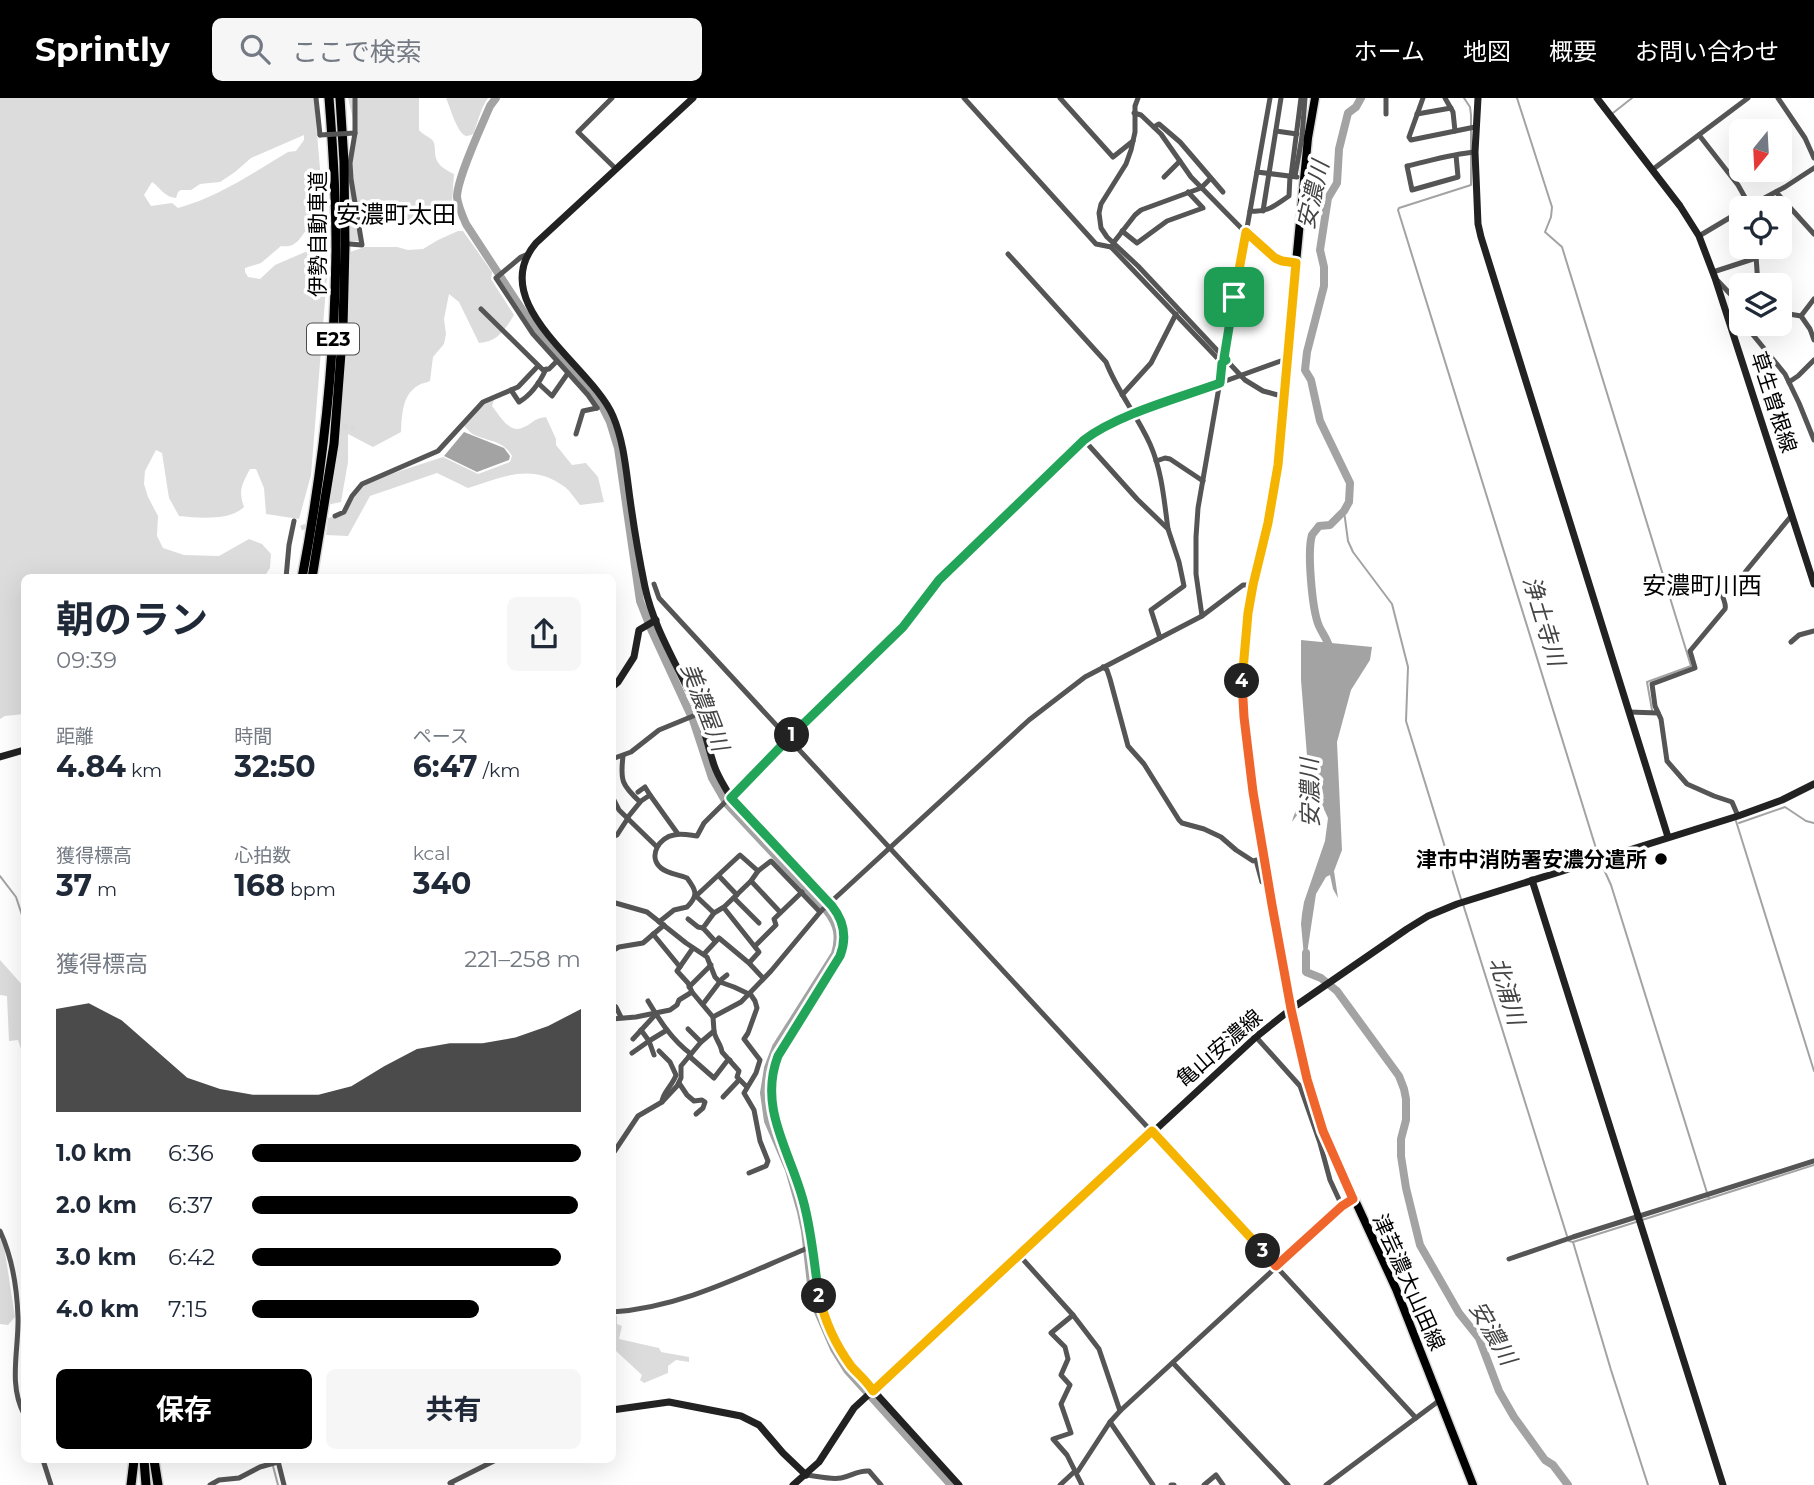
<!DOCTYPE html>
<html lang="ja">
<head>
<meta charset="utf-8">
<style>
	body { margin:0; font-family:Montserrat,"Noto Sans JP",sans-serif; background:#f6f6f7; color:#1f2937; height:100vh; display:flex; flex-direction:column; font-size:26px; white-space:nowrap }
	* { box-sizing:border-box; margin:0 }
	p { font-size:23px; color:#747a83 }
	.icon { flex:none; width:38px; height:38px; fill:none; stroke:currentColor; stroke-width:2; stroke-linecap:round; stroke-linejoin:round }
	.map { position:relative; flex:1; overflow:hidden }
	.drawer { position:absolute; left:21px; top:476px; width:595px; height:889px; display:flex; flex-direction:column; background:#fff; border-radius:10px; box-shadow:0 7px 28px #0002 }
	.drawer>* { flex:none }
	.needle { width:46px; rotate:198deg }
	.tools { position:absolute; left:1729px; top:21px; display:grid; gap:14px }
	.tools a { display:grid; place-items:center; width:63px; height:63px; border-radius:10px; background:#fff; box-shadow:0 7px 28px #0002; font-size:35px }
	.pin { position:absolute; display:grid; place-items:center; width:60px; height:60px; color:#fff; margin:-30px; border-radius:14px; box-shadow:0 4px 10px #0006 }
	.km { position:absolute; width:35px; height:35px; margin:-18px; border-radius:50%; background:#222; color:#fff; font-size:19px; line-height:35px; text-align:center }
	.round { display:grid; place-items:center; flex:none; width:74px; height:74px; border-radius:10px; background:#f6f6f7 }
	.summary { display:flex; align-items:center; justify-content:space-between; height:119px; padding:0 35px }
	h1 { font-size:38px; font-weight:700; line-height:52px }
	.stats { display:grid; grid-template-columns:repeat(3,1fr); gap:10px; height:119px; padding:7px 35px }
	.stats div { display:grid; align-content:center }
	.stats b { font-size:30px; font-weight:700 }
	.stats small { font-size:19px; font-weight:400 }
	.stats p { font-size:19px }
	.chart { height:196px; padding:14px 35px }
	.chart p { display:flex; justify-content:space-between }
	.chart svg { width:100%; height:126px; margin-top:7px; fill:#000; opacity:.7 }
	.action { display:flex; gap:14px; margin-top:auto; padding:14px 35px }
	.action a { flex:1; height:80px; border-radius:10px; background:#000; color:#fff; font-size:28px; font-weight:700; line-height:80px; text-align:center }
	.action a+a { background:#f6f6f7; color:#1f2937 }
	ul { padding:0 35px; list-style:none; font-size:23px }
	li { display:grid; grid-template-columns:112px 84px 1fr; align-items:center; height:52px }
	li i { height:18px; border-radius:9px; background:#000 }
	header { display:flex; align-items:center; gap:42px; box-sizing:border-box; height:98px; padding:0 35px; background:#000; color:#fff }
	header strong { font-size:33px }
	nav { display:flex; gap:38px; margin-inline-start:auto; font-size:24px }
	.search { width:490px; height:63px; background:#f6f6f7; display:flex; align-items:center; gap:18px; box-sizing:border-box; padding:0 24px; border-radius:10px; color:#747a83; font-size:26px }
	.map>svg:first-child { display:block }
</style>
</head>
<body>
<header>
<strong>Sprintly</strong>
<div class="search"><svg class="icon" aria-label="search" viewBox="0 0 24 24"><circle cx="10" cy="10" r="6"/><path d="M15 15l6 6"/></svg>ここで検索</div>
<nav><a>ホーム</a><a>地図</a><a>概要</a><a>お問い合わせ</a></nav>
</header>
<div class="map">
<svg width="1814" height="1387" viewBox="0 0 1814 1387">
	<rect width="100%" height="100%" fill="#fff"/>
	<g fill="#dcdcdc" fill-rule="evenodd">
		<path d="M0 0H314L328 165 311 377 299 421 266 416 264 390 256 371H250C242 386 238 393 244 409 230 423 198 420 179 418L169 400 162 355 156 352 145 373 144 386 148 399 158 418 157 438 163 450 184 457 219 458 249 441 262 446 271 456 270 470 264 479 24 480V616L5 618 0 621ZM304 37V42L296 53 288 54C253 75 218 99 178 110L172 105 151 108 144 97 152 84C161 90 164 99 176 100L178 94 181 92H191L200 86 220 84 235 74 251 60ZM313 125C318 132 322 139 319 148L275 167 260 181 248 179 245 174V170L261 165 281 148C300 151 301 134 313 125Z"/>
		<path d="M348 0H419V32C423 37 430 39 433 43 435 46 435 52 435 55 436 67 444 71 454 76L452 105 421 115 413 124 402 120 384 123 378 120 357 122 359 143H350L347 83 357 38Z"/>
		<path d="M446 0H488C481 10 479 20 475 31 474 36 473 37 467 38 458 38 450 9 446 0Z"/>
		<path d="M458 133H463L492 174 491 181 514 217C505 232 497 244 479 245L459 204 449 196 444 221 446 236 444 246 433 259 430 283C426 285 422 285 419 287 402 296 402 317 401 334L373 349 348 336V364L341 404 327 407 339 334 348 228 350 154 365 149H397L408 152 423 151 438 142Z"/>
		<path d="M489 302H494L492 308C500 318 510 337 524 329 534 325 532 321 546 319L556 341V347L572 367 586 365 598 379 604 404 580 407C575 401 571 394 565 389 532 364 503 379 468 390L437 375 370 398 348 438 326 437 328 420 343 416 363 385 443 359 478 376 510 364 512 358C503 341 486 344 471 335 468 332 465 329 463 326Z"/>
		<path d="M0 862 24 889V960L18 942 9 943 7 898 0 897Z"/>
		<path d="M0 1141 4 1148 15 1219 8 1227 0 1226Z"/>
		<path d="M612 1218H617V1226L622 1228 619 1241 659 1250 661 1254 689 1259V1264L676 1262 668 1268V1275L644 1285 640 1282 642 1277 616 1253H613Z"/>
	</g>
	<g fill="#a3a3a3">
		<path d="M464 334 504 350 510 358 509 362 477 374 444 358Z"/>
		<path d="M1301 542 1372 549 1370 562 1351 592 1337 644 1342 752 1334 773 1338 800 1333 791 1330 777 1326 779 1316 796 1305 869 1301 826 1302 816 1304 804 1325 743 1328 720 1323 709 1316 684 1314 694 1292 724C1295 709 1306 698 1309 683L1301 582Z"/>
	</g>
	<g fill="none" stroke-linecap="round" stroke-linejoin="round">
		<g stroke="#a3a3a3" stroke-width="2">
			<path d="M1464 0 1470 9 1471 17V87L1399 110 1398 112 1599 760"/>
			<path d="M1517 0 1552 109 1551 119 1545 134 1562 149 1691 568 1647 584 1652 612"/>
			<path d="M1613 15 1632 0"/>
			<path d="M1344 413 1348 443 1353 454 1392 506 1408 569 1406 623 1461 801"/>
			<path d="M1736 723 1814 973"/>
			<path d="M1739 725 1785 709 1806 723 1814 725"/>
			<path d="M1601 765 1611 787 1709 1101"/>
			<path d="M0 778 16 799 24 823"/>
			<path d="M1463 806 1567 1138"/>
			<path d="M1642 1122 1814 1067"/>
			<path d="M1569 1143 1573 1144 1611 1272 1648 1387"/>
			<path d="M1573 1144 1636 1124"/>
			<path d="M273 1368 278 1387"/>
		</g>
		<g stroke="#a3a3a3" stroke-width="8">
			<path d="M496 0 490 8C482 27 457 80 457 99 458 108 462 117 466 126L536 233 586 287 603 310 610 324 618 350 640 503 651 531 693 622 712 680 727 706 827 813C838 827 840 839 835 856L776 949 768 970 764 995 768 1023 789 1072 801 1114 805 1133 811 1186 818 1214 834 1251 847 1272 951 1387"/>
			<path d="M1330 553C1329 543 1323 537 1319 528 1312 512 1307 453 1312 437 1314 434 1317 431 1319 428L1330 427 1344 413 1349 404 1350 385 1320 323 1311 282 1305 272 1307 254 1324 188V169L1320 152 1328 100 1337 85 1339 51 1348 15 1356 9 1361 0"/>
			<path d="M1306 855V874L1321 880 1337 893 1399 978 1404 991 1406 1001V1022L1401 1041V1058L1406 1090 1420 1147 1459 1215 1479 1240 1499 1293 1514 1319 1545 1362 1553 1367 1568 1387"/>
		</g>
		<g stroke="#d9d9d9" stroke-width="5" stroke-dasharray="5 2.5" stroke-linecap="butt">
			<path d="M336 324 347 329 356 330"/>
			<path d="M301 430 312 426"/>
		</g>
		<g stroke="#dbdbdb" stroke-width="11">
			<path id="primary" d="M1315 0 1308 40 1296 165 1278 367 1268 425 1253 487 1246 528 1242 581 1244 619 1253 694 1272 807 1291 911 1307 980 1323 1033 1396 1191 1473 1387"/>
		</g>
		<g stroke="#dbdbdb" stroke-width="12">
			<g id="highway">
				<path d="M302 480C323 371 335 261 336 150 336 100 333 50 329 0"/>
				<path d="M312 480 334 346 343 229 345 147 344 64 340 0"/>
				<path d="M144 1362 146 1387"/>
				<path d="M154 1362 158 1387"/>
				<path d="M131 1387 134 1362"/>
			</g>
		</g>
		<g stroke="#555" stroke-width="5">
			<path d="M316 0 320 37"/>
			<path d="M612 0 578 34 616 71"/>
			<path d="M964 0 1096 146 1111 149 1112 148"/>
			<path d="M1060 0 1113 59 1133 43"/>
			<path d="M1138 0 1135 8V34L1131 52 1126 66 1101 106 1099 115 1101 130 1107 139 1138 168 1245 282 1263 293 1285 299"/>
			<path d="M1305 0 1302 39 1308 40"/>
			<path d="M1423 0 1409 39 1411 42 1475 29"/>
			<path d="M1445 0 1453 14 1455 33"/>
			<path d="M1778 0 1805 40 1814 60"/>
			<path d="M1134 15 1141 17 1161 36 1191 79 1248 137 1275 161 1282 163 1296 165"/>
			<path d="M1386 16V0"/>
			<path d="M1417 16 1451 10"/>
			<path d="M1154 29 1159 26 1180 44 1223 94"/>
			<path d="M1276 33 1297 36"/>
			<path d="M1699 37 1738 87 1747 103 1752 107"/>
			<path d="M1456 57 1458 79 1412 92 1407 68C1429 63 1452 56 1475 54"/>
			<path d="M1652 72 1748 0"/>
			<path d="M1257 74 1297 79"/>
			<path d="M1291 78 1301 0"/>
			<path d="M1295 78 1302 39"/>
			<path d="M1164 79 1180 63"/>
			<path d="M1776 94 1814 136"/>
			<path d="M1746 110 1785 89 1814 70"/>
			<path d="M1250 113C1268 115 1275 107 1289 98L1290 78"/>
			<path d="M1263 113 1281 0"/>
			<path d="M1122 133 1137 145 1167 123 1203 110 1188 94"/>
			<path d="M1699 138 1741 113"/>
			<path d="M1114 144 1135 117 1141 112 1201 90 1210 81"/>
			<path d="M350 146 362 147 351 81 350 65 355 35V0"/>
			<path d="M1111 149 1223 266 1198 410 1196 439V476L1202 518"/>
			<path d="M528 156 521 159 496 180 533 236 588 297 597 310"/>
			<path d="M1008 156 1106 264C1117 293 1137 317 1150 346 1162 373 1164 402 1168 431"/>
			<path d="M1713 174 1756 160"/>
			<path d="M1717 182 1734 200 1741 213"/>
			<path d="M1758 187 1756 158 1758 149"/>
			<path d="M481 211 543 272 549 271 557 263"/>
			<path d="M1780 211 1789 216 1801 218 1810 231 1814 242"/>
			<path d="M1801 218 1814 201"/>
			<path d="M1747 226 1749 232 1785 276 1799 305 1814 342"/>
			<path d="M1224 260 1270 0"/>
			<path d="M1789 284 1798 278 1814 262"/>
			<path d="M538 285 552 298 568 275"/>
			<path d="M511 292 519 304C531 297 540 284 546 271"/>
			<path d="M1122 297 1151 265 1176 216"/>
			<path d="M576 336 583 313 597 310"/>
			<path d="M1084 342 1137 401 1168 431 1179 464 1184 488 1151 512 1160 540"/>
			<path d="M1156 363 1165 360 1170 361 1203 383"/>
			<path d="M335 418 344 414 352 398 362 386 438 353 483 304 518 289 538 268"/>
			<path d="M286 480 289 447 294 423"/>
			<path d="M654 486 659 500 1416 1320"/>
			<path d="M1791 544 1799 537 1814 533"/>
			<path d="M1103 569 1107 572 1110 581 1128 648 1144 666 1179 722 1182 725 1204 731 1221 739 1236 752 1253 763 1256 762 1262 784 1268 786"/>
			<path d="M1629 614 1658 615"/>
			<path d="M623 658C620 683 622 687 640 704"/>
			<path d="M612 661 631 654 659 632 698 616"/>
			<path d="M638 694 645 689 650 697"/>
			<path d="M612 698 619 712 657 749"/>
			<path d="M1738 718 1732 704 1714 698 1687 686 1667 663 1661 621 1655 608 1652 586 1695 570 1690 553 1725 511C1727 505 1721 500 1723 494 1735 489 1740 484 1746 473L1792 417"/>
			<path d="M628 719 641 703 650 697 678 736"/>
			<path d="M612 739 617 737 628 720"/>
			<path d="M719 778 737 797"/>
			<path d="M751 783 780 814"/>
			<path d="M734 800 759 825"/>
			<path d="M612 804 647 814 686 845 707 859 715 879 720 884 734 889 751 897 755 903 757 910 748 935 744 941 760 962 756 975 744 995 754 1012 760 1043 768 1063 766 1068 749 1075"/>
			<path d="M724 810 759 854 749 865"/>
			<path d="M714 815 696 798 740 757 758 773"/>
			<path d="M688 821 698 829 703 830"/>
			<path d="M659 824 674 812 687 809C699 797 696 792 687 780 678 776 668 776 661 770 647 758 660 739 674 737 681 735 689 737 697 738L704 725 712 717 903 529 939 482 1084 342 1099 331 1134 316 1289 260"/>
			<path d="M653 836 680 869"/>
			<path d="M715 843 703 830 714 815 724 809 751 783 758 773 771 763 820 814"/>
			<path d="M755 848 776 827 774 821 802 794"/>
			<path d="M693 850 677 873 688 885 692 894 713 919"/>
			<path d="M612 853 619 849 643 845 664 827"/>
			<path d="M704 856 719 840 749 865 763 880"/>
			<path d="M689 889 711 867"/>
			<path d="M648 903C660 923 672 942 691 956"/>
			<path d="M612 906 616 909 621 919"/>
			<path d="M703 906 722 881 727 877"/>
			<path d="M612 921 636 919 670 912 677 907 679 902 692 894"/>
			<path d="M688 931 701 944"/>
			<path d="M641 932 649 943 654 957"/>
			<path d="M714 933C715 941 721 946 722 954L739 973 737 979 747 989"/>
			<path d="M1256 939 1300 988 1320 1045 1330 1082 1342 1108"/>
			<path d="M633 941 655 917"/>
			<path d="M659 953 670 964 676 977C673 987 662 995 662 1004"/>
			<path d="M632 955 649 943 667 932"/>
			<path d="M689 958 714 980 727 963 730 962"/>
			<path d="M679 985 687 997 694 1003 702 1002 705 1004 703 1010 696 1016"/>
			<path d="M723 999 739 982"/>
			<path d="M612 1057 638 1018 662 1004 677 988 681 980V968L701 944 714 933 713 919 741 904 771 873 821 813 1029 622 1085 579 1202 518 1243 487H1253"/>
			<path d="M0 1133C12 1159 17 1190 18 1219 19 1251 8 1286 24 1316"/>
			<path d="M1019 1157 1073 1217 1099 1251 1120 1313"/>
			<path d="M1509 1161 1573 1139 1814 1063"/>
			<path d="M612 1214C685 1209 746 1175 813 1148"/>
			<path d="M1073 1217 1051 1235 1065 1249 1068 1261 1061 1277 1070 1287 1061 1306 1071 1335 1053 1341 1067 1357 1082 1387"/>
			<path d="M1173 1265 1288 1387"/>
			<path d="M1110 1324 1153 1387"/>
			<path d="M43 1362 51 1387"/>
			<path d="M68 1362H76"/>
			<path d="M278 1363 284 1387"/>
			<path d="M806 1377C817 1378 830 1382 841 1380 852 1378 858 1372 869 1373L881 1387"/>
			<path d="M210 1387 219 1382 239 1380 260 1369 278 1364"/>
			<path d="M452 1387 450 1385 496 1362"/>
			<path d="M1060 1387 1074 1374 1078 1373 1110 1324 1120 1313 1310 1138 1342 1108 1353 1101"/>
			<path d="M1171 1387H1174"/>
			<path d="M1204 1387 1216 1377 1223 1387"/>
			<path d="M1326 1387 1440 1302"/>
		</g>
		<g stroke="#222" stroke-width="7">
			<path d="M693 0 536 145C484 206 592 268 613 318 624 344 626 372 630 401 634 430 639 460 645 489 654 532 680 571 697 611 704 629 708 649 714 667 718 679 725 689 731 700L832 808C844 823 846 840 840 858L781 952 775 966 770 991 772 1013 804 1102 811 1137 819 1198 825 1222 839 1249 853 1270 959 1387"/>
			<path d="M1478 0 1475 54 1478 126 1481 139 1668 739"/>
			<path d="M1597 0 1680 108 1699 138 1715 180 1814 486"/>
			<path d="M612 589 618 584 634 559 639 532 656 522"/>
			<path d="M0 659 24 652"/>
			<path d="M1532 782 1723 1387"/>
			<path d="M612 1312 669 1304 741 1318 759 1327 783 1355 806 1377"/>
			<path d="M793 1387 819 1364 854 1310 1256 939 1291 911 1407 831 1428 818 1457 806 1738 718 1782 702 1814 686"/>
		</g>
		<use href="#primary" stroke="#000" stroke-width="8"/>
		<use href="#highway" stroke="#000" stroke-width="9"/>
		<path stroke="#555" stroke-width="5" d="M320 37 355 35"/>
	</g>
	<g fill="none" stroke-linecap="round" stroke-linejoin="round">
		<g stroke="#fff" stroke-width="14">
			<path id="split-1" d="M792 637 903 529 939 482 1084 342C1118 316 1179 300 1220 285L1222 265 1226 262 1224 260 1234 199"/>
		</g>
		<g stroke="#fff" stroke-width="14">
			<path id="split-2" d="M792 637 731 700 832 808C844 823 847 840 840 858L778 958C758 1010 790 1053 803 1102 812 1134 814 1166 819 1198"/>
		</g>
		<g stroke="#fff" stroke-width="14">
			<path id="split-3" d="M819 1198C825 1224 835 1246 851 1268 858 1276 867 1283 873 1293L1152 1033 1263 1153"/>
		</g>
		<g stroke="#fff" stroke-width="14">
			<path id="split-4" d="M1242 583 1244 619 1253 694 1272 807 1291 911 1307 981 1323 1033 1353 1101 1342 1108 1276 1168 1263 1153"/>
		</g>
		<g stroke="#fff" stroke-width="14">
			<path id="split-5" d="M1234 199 1246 134 1275 160 1282 163 1296 165 1278 367 1268 425 1253 487 1248 515 1242 583"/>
		</g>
		<use href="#split-1" stroke="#22a559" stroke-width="9"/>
		<use href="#split-2" stroke="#22a559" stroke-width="9"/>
		<use href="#split-3" stroke="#f5b400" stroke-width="9"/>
		<use href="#split-4" stroke="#f0652b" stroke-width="9"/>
		<use href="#split-5" stroke="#f5b400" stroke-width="9"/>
	</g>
	<circle fill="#000" stroke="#fff" stroke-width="2.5" cx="1661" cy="761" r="7"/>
	<g text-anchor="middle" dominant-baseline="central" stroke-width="7" stroke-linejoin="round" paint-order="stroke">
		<rect fill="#fff" stroke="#4c4c4c" stroke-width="2" x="307" y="225.5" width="52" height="31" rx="5"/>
		<g font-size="19" font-weight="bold" fill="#000">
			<text x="333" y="241">E23</text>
		</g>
		<g font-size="21" fill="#000" stroke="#fff">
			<text transform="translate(317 136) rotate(-90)">伊勢自動車道</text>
			<text transform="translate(1774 304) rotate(72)">草生曽根線</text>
			<text transform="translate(1219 950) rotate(-41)">亀山安濃線</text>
			<text transform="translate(1409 1184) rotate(66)">津芸濃大山田線</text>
		</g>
		<g font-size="21" font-weight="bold" fill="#000" stroke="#fff" text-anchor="end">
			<text x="1647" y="761">津市中消防署安濃分遣所</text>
		</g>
		<g font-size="23" font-style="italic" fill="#444" stroke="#fff">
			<text transform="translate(1313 97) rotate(-77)">安濃川</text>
			<text transform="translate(1544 523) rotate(73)">浄土寺川</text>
			<text transform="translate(705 609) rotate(69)">美濃屋川</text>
			<text transform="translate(1310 695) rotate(-91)">安濃川</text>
			<text transform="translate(1507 893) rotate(73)">北浦川</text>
			<text transform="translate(1493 1235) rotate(60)">安濃川</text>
		</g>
		<g font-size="24" fill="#000" stroke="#fff">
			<text x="396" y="116">安濃町太田</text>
			<text x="1702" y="487">安濃町川西</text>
		</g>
	</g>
</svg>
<div class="tools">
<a><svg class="needle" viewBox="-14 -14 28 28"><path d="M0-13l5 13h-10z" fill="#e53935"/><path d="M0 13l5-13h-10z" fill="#747a83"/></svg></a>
<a><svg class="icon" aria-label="locate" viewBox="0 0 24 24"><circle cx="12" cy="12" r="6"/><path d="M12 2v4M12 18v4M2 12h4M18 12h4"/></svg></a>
<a><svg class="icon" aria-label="layers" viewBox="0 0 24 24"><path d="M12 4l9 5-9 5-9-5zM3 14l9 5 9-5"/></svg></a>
</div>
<div class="pin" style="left:1234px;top:199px;background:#1e9e55"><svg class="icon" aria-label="arrive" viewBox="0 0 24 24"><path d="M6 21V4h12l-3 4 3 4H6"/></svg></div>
<b class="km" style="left:792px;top:637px">1</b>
<b class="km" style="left:819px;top:1198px">2</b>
<b class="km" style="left:1263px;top:1153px">3</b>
<b class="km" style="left:1242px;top:583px">4</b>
<section class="drawer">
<div class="summary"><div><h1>朝のラン</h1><p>09:39</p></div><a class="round"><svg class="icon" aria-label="share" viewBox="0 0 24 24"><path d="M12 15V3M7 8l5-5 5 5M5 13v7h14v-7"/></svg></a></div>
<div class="stats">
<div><p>距離</p><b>4.84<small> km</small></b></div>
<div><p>時間</p><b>32:50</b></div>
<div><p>ペース</p><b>6:47<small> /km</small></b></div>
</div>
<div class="stats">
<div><p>獲得標高</p><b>37<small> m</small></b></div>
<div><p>心拍数</p><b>168<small> bpm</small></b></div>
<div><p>kcal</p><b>340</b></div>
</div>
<div class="chart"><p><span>獲得標高</span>221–258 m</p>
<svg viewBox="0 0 160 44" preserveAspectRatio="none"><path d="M0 44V8L10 6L20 12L30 22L40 32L50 36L60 38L70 38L80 38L90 35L100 28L110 22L120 20L130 20L140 18L150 14L160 8V44z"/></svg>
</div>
<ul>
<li><b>1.0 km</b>6:36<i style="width:100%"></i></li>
<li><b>2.0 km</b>6:37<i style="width:99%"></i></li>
<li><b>3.0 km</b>6:42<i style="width:94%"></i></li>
<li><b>4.0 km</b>7:15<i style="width:69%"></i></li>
</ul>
<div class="action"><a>保存</a><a>共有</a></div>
</section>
</div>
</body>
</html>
